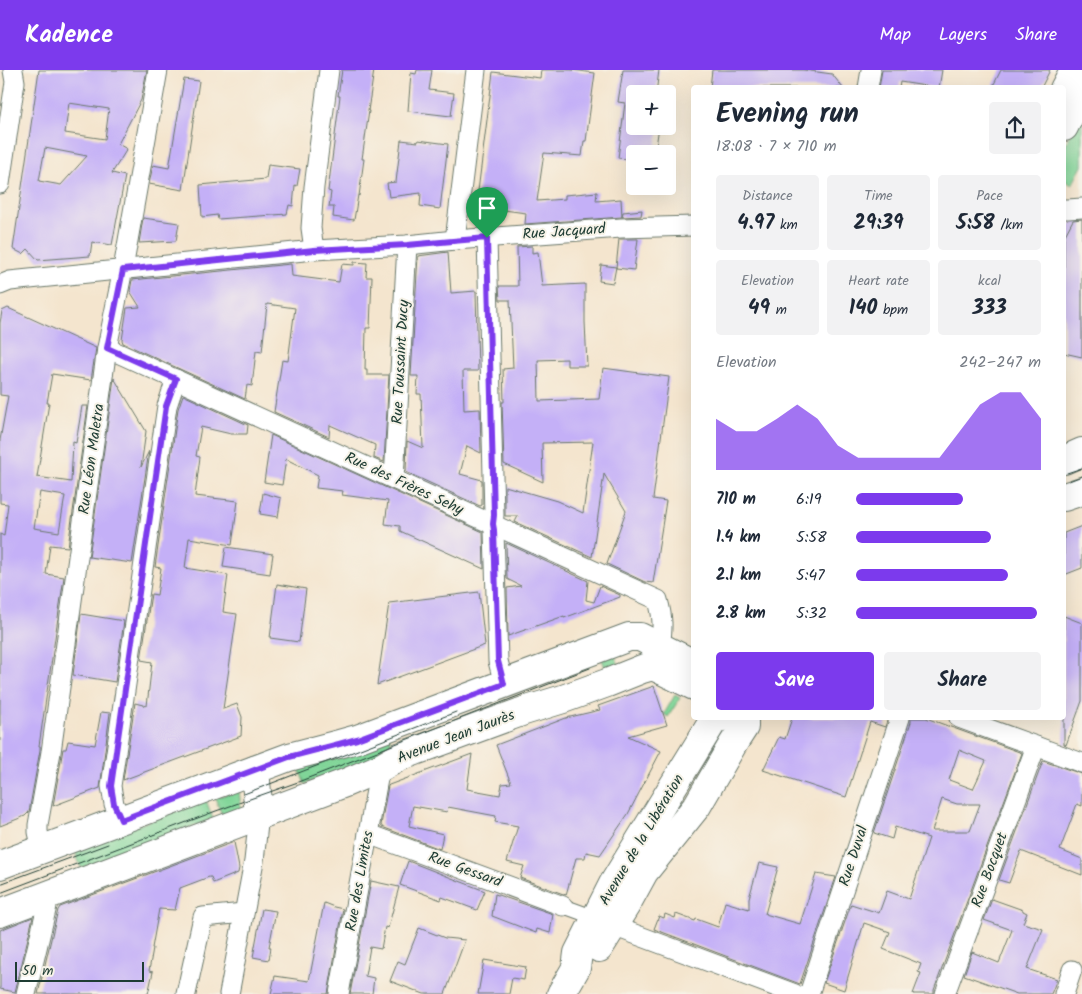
<!DOCTYPE html>
<html lang="en">
<head>
<meta charset="utf-8">
<style>
	body { margin:0; font-family:Kalam,sans-serif; background:#f2f2f3; color:#1f2937; height:100vh; display:flex; flex-direction:column; font-size:19px; white-space:nowrap }
	* { box-sizing:border-box; margin:0 }
	p { font-size:16px; color:#747a83 }
	.icon { flex:none; width:28px; height:28px; fill:none; stroke:currentColor; stroke-width:2; stroke-linecap:round; stroke-linejoin:round }
	.map { position:relative; flex:1; overflow:hidden }
	.sheet { position:absolute; left:691px; top:15px; width:375px; height:635px; display:flex; flex-direction:column; background:#fff; border-radius:5px; box-shadow:0 5px 20px #0002 }
	.sheet>* { flex:none }
	.controls { position:absolute; left:626px; top:15px; display:grid; gap:10px }
	.controls a { display:grid; place-items:center; width:50px; height:50px; border-radius:5px; background:#fff; box-shadow:0 5px 20px #0002; font-size:25px }
	.scale { position:absolute; left:15px; bottom:12px; width:129px; box-sizing:border-box; padding-left:5px; border:2px solid #1f3d34; border-top:0; font-size:14px; line-height:18px; white-space:nowrap; color:#1f3d34; -webkit-text-stroke:4px #f7f3e8; paint-order:stroke }
	.pin { position:absolute; display:grid; place-items:center; width:42px; height:42px; color:#fff; margin:-51px -21px; border-radius:50% 50% 50% 0; rotate:-45deg; box-shadow:0 0 5px #0007 }
	.pin .icon { rotate:45deg }
	.round { display:grid; place-items:center; flex:none; width:52px; height:52px; border-radius:5px; background:#f2f2f3 }
	.head { display:flex; align-items:center; justify-content:space-between; height:85px; padding:0 25px }
	h1 { font-size:28px; font-weight:700; line-height:38px }
	.metrics { display:grid; grid-template-columns:repeat(3,1fr); gap:8px; height:85px; padding:5px 25px }
	.metrics div { display:grid; align-content:center; border-radius:5px; background:#f2f2f3; text-align:center }
	.metrics b { font-size:21px; font-weight:700 }
	.metrics small { font-size:14px; font-weight:400 }
	.metrics p { font-size:14px }
	.chart { height:140px; padding:10px 25px }
	.chart p { display:flex; justify-content:space-between }
	.chart svg { width:100%; height:90px; margin-top:5px; fill:#7c3aed; opacity:.7 }
	.cta { display:flex; gap:10px; margin-top:auto; padding:10px 25px }
	.cta a { flex:1; height:58px; border-radius:5px; background:#7c3aed; color:#fff; font-size:20px; font-weight:700; line-height:58px; text-align:center }
	.cta a+a { background:#f2f2f3; color:#1f2937 }
	ul { padding:0 25px; list-style:none; font-size:16px }
	li { display:grid; grid-template-columns:80px 60px 1fr; align-items:center; height:38px }
	li i { height:12px; border-radius:6px; background:#7c3aed }
	header { display:flex; align-items:center; gap:30px; box-sizing:border-box; height:70px; padding:0 25px; background:#7c3aed; color:#fff }
	header strong { font-size:24px }
	nav { display:flex; gap:28px; margin-inline-start:auto; font-size:18px }
	.map>svg:first-child { display:block }
</style>
</head>
<body>
<header>
<strong>Kadence</strong>
<nav><a>Map</a><a>Layers</a><a>Share</a></nav>
</header>
<div class="map">
<svg width="1082" height="924" viewBox="0 0 1082 924">
	<rect width="100%" height="100%" fill="#f7f3e8"/>
	<filter id="ink" filterUnits="userSpaceOnUse"><feTurbulence type="fractalNoise" baseFrequency=".02" numOctaves="2"/><feDisplacementMap in="SourceGraphic" scale="10" xChannelSelector="R" yChannelSelector="G"/><feConvolveMatrix kernelMatrix="1 2 1 2 8 2 1 2 1" color-interpolation-filters="sRGB"/></filter>
	<filter id="wash" filterUnits="userSpaceOnUse"><feTurbulence type="fractalNoise" baseFrequency=".0096" numOctaves="4" result="noise"/><feDisplacementMap in="SourceGraphic" scale="20" xChannelSelector="R" yChannelSelector="G"/><feGaussianBlur stdDeviation="1.12" result="paint"/><feColorMatrix in="noise" values="0 0 0 0 0 0 0 0 0 0 0 0 0 0 0 0 0 1.4 0 .05"/><feComposite in="paint" operator="in"/></filter>
	<g filter="url(#wash)">
		<rect width="100%" height="100%" fill="#f4e5ce"/>
		<g fill="#80d598" stroke="#508966">
			<path d="M1082 38V96L1072 115 1064 110V79L1075 50Z"/>
			<path d="M613 580 620 598 607 602 600 585Z"/>
			<path d="M675 625 680 628 668 647 664 644Z"/>
			<path d="M388 663 394 681 305 714 298 697Z"/>
			<path d="M239 720 241 739 222 745 215 728Z"/>
			<path d="M206 730 213 749 81 798 74 779Z"/>
		</g>
		<g id="blocks">
			<g fill="#c4b0f7" fill-rule="evenodd">
				<path d="M39 0H147L141 30 118 74 127 79 112 103 125 106 112 175 92 172 90 186 38 190 28 179 23 184 13 179ZM69 33 109 39 105 69 65 63ZM45 78 87 86 61 115 39 111Z"/>
				<path d="M342 0H374L368 41H369L362 89H364L359 126 358 125 354 150 333 147 334 137H329L331 122 328 121 340 26H338Z"/>
				<path d="M417 0H432L429 20 454 23 451 46 408 41 411 3 416 4Z"/>
				<path d="M541 0H571L595 3 586 71H584L582 86 544 83 537 131 565 129V125L597 122 596 131 621 129 622 147 525 154 526 143 504 140 505 133 477 129 493 2 540 8Z"/>
				<path d="M623 0H659L656 24H635V56H659L655 84H635V90L618 88 625 33 618 32Z"/>
				<path d="M712 0H803L832 4 843 18H710Z"/>
				<path d="M882 0H942L939 18 900 12 899 18H879Z"/>
				<path d="M1001 0H1050L1041 18H992Z"/>
				<path d="M184 9 199 11 183 120 149 114 153 95 169 98Z"/>
				<path d="M401 70 418 72V70L448 74 440 139 420 136 421 123 389 127 387 113 396 112Z"/>
				<path d="M268 95 300 99 297 116 295 115 293 136 289 135 287 144 218 149 217 145 202 147 200 115 266 109Z"/>
				<path d="M642 140 641 146 622 147 623 142Z"/>
				<path d="M143 148 179 153 176 171 139 173Z"/>
				<path d="M1082 149V287L1064 283V167L1073 150Z"/>
				<path d="M619 169H638L634 200 616 198Z"/>
				<path d="M532 176V183L538 182 542 216 585 214V252L587 296H567V289L538 290 539 331 599 329 603 298 669 307 653 429 666 431 653 513 645 512 607 494 626 441 604 404 592 487 515 452 518 446H505V416L557 431 583 443 593 372 542 373 543 412 504 394 502 332H504L503 299 513 298 510 230H500L499 216H518L517 177Z"/>
				<path d="M448 182 451 223 476 221 478 301H463L464 340 480 339 481 383 467 376 460 404 482 410V435L480 436 406 402 407 371 423 378 421 324H417L418 306H411L418 186Z"/>
				<path d="M354 192 367 193 366 207H372L370 258H366L365 300H367V305H389L384 392 374 388 375 375 330 355 329 367 274 342 282 290 288 291 295 238 267 234 262 282 256 281 252 316 247 315 245 329 123 273 122 270 127 238 140 237 130 221 132 210 291 194 292 206 339 212 342 194 354 195Z"/>
				<path d="M601 195 616 197 613 213 599 211Z"/>
				<path d="M8 238 96 278 91 310 52 304 47 333H49L37 407 71 412 73 372 76 373 82 336H88L68 477 50 475 46 504 64 507 39 676H40V680L29 742 25 746 0 756V464L4 466 8 434 0 433V370L8 326 0 325V253L2 241ZM40 422 65 426 59 462 34 458Z"/>
				<path d="M114 308 146 361 141 397 149 381 132 493 89 487Z"/>
				<path d="M183 325 248 355 247 364H231L201 357 196 386 200 387 195 426 238 431 232 475 189 468 185 498 228 505 223 542 237 544 223 639 237 634 242 647 241 666 123 710 135 633 147 636 152 592 141 590 151 524 157 525 161 498 155 497 178 339Z"/>
				<path d="M271 365 483 462 484 499 400 461V456L385 454 388 431 342 425 343 421 316 418 318 405 286 389 282 415 264 412Z"/>
				<path d="M263 423 281 428 278 447 260 444Z"/>
				<path d="M1082 456V498L1064 505V463Z"/>
				<path d="M506 473 588 511 586 530 594 532 600 516 620 525V527L564 548V546L508 566 507 518 521 516 507 509Z"/>
				<path d="M226 477 273 484 270 504 223 497Z"/>
				<path d="M277 514 306 519 299 572 270 568Z"/>
				<path d="M479 522 485 575 377 615 389 533Z"/>
				<path d="M81 544 124 551 115 612 73 605Z"/>
				<path d="M1064 546 1082 553V631L1066 675 1064 674Z"/>
				<path d="M654 616 667 655 628 666 661 681 628 744 600 785 586 782 585 788H576L566 825 520 808 524 796 507 792 518 756 495 752 496 746 448 737 447 742 413 736 409 756 443 764 440 779 382 757 381 755 388 716 389 715 472 684 467 719 500 725 502 714 511 713 496 675 566 648 600 640 598 636Z"/>
				<path d="M101 642 110 643 100 718 53 736 63 679H66L68 671 95 675Z"/>
				<path d="M792 648H888L885 657 870 652 846 727 763 700 779 667 785 669Z"/>
				<path d="M911 648H926L1022 683 934 920V924H913L921 903 918 902 921 894 883 879 890 862 864 853 844 920 824 913 851 834 879 843 887 821 909 829 929 768 895 757 892 769 874 763 911 652ZM959 680 986 691 973 719 949 710ZM942 729 957 734H980L970 761H932Z"/>
				<path d="M1043 691 1082 704V736L1077 734 1060 780 1082 789V805L1021 781 1009 813 999 810Z"/>
				<path d="M234 772 239 798 238 803 213 813 211 807H209L180 818 175 840 159 839 152 878H153L149 901 153 902 148 924H38L58 840 60 837Z"/>
				<path d="M408 791 485 821 477 840 442 827 441 830 400 815Z"/>
				<path d="M759 793 778 797 765 844 800 854 816 804 836 807 800 914 654 859 659 846 664 848 665 844 675 848 676 844 695 851 696 849 718 857 725 832 749 839V828Z"/>
				<path d="M371 811 399 817 388 858 385 857 381 879 370 877 365 906 374 908 372 924H350Z"/>
				<path d="M495 824 553 844 550 863 537 859 536 863 492 846Z"/>
				<path d="M992 829 1023 840V841L1027 843 1023 853 1043 859 1027 899 1057 909 1051 924H1017L964 905 972 882 999 893 1012 860 984 850Z"/>
				<path d="M324 833 334 837 343 839 328 924H271L275 906 309 911Z"/>
				<path d="M262 839 276 841 269 877H271L269 890 253 887Z"/>
				<path d="M33 847 15 922 0 919V860Z"/>
				<path d="M419 858 445 868 465 870 445 924H424L390 911 398 891 405 894Z"/>
				<path d="M484 890 526 897 524 910 512 908 509 924H478Z"/>
			</g>
		</g>
	</g>
	<g filter="url(#ink)">
		<use href="#blocks" fill-opacity="0" stroke="#6a786a" stroke-width="1"/>
		<g fill="none" stroke-linecap="round" stroke-linejoin="round">
			<g stroke="#6a786a" stroke-width="16">
				<path id="pedestrian" d="M563 836 596 848"/>
			</g>
			<g stroke="#6a786a" stroke-width="21">
				<g id="minor">
					<path d="M868 18 871 0"/>
					<path d="M0 114 15 12 13 0"/>
					<path d="M1064 139H1068L1082 138"/>
					<path d="M487 168 494 445 493 455 494 461 498 591 504 614"/>
					<path d="M455 170 476 0"/>
					<path d="M314 180 311 158 314 117 329 0"/>
					<path d="M0 215 10 211 314 180 407 175 455 170 621 158 694 156"/>
					<path d="M107 278 658 530C663 548 663 558 660 576"/>
					<path d="M394 409 407 175"/>
					<path d="M959 648 1082 693"/>
					<path d="M121 750 114 734 111 716 167 336 176 309"/>
					<path d="M368 764 563 836"/>
					<path d="M42 779 38 762V755L51 682 107 278 123 199 158 0"/>
					<path d="M613 856 795 924"/>
					<path d="M26 924 47 836 49 824"/>
					<path d="M186 924 203 847 244 843"/>
					<path d="M229 924 254 791 259 745"/>
					<path d="M339 924 380 698"/>
					<path d="M809 924 900 648"/>
					<path d="M945 924 1036 676"/>
					<path d="M1064 924 1072 900"/>
				</g>
			</g>
			<g stroke="#6a786a" stroke-width="30">
				<g id="secondary">
					<path d="M1064 19 1074 0"/>
					<path d="M1064 57 1082 21"/>
					<path d="M1064 390 1082 382"/>
					<path d="M1064 427 1082 421"/>
					<path d="M255 700 259 745"/>
					<path d="M0 795 289 687 339 674 357 669 629 567H640L694 594"/>
					<path d="M0 843 345 713 380 698 399 687 524 641 563 629 607 613 642 599 649 597H655L694 616"/>
					<path d="M599 878 626 835 644 802 697 736 733 674 744 657V648"/>
					<path d="M561 924 576 898 578 883 613 814 713 651 719 648"/>
				</g>
			</g>
			<use href="#pedestrian" stroke="#fff" stroke-width="14"/>
			<use href="#minor" stroke="#fff" stroke-width="19"/>
			<use href="#secondary" stroke="#fff" stroke-width="28"/>
			<g stroke="#1f3d34" stroke-width="1">
				<path d="M1067 403 1082 398"/>
				<path d="M1069 411 1082 406"/>
				<path d="M244 724 456 642"/>
				<path d="M0 814 108 774"/>
				<path d="M0 823 216 741 298 712 590 598"/>
			</g>
		</g>
	</g>
	<g fill="none" stroke-linecap="round" stroke-linejoin="round" filter="url(#ink)">
		<g stroke="#fff" stroke-width="10">
			<path id="route" d="M487 168 494 445 493 454 494 460 498 591 504 614 357 669 339 674 289 687 121 750 114 734 111 716 166 336 176 309 107 278 123 200 314 180 407 175Z"/>
		</g>
		<use href="#route" stroke="#7c3aed" stroke-width="6"/>
	</g>
	<g text-anchor="middle" dominant-baseline="central" stroke-width="4" stroke-linejoin="round" paint-order="stroke">
		<g font-size="15" fill="#1f3d34" stroke="#f7f3e8">
			<text transform="translate(564 162) rotate(-4)">Rue Jacquard</text>
			<text transform="translate(401 292) rotate(-87)">Rue Toussaint Ducy</text>
			<text transform="translate(92 389) rotate(-82)">Rue Léon Maletra</text>
			<text transform="translate(404 414) rotate(25)">Rue des Frères Sehy</text>
			<text transform="translate(456 667) rotate(-21)">Avenue Jean Jaurès</text>
			<text transform="translate(642 770) rotate(-59)">Avenue de la Libération</text>
			<text transform="translate(854 786) rotate(-72)">Rue Duval</text>
			<text transform="translate(465 800) rotate(20)">Rue Gessard</text>
			<text transform="translate(990 800) rotate(-70)">Rue Bocquet</text>
			<text transform="translate(360 811) rotate(-80)">Rue des Limites</text>
		</g>
	</g>
</svg>
<div class="controls">
<a>+</a>
<a>−</a>
</div>
<div class="scale">50 m</div>
<div class="pin" style="left:487px;top:168px;background:#1e9e55"><svg class="icon" aria-label="arrive" viewBox="0 0 24 24"><path d="M6 21V4h12l-3 4 3 4H6"/></svg></div>
<section class="sheet">
<div class="head"><div><h1>Evening run</h1><p>18:08 · 7 × 710 m</p></div><a class="round"><svg class="icon" aria-label="share" viewBox="0 0 24 24"><path d="M12 15V3M7 8l5-5 5 5M5 13v7h14v-7"/></svg></a></div>
<div class="metrics">
<div><p>Distance</p><b>4.97<small> km</small></b></div>
<div><p>Time</p><b>29:39</b></div>
<div><p>Pace</p><b>5:58<small> /km</small></b></div>
</div>
<div class="metrics">
<div><p>Elevation</p><b>49<small> m</small></b></div>
<div><p>Heart rate</p><b>140<small> bpm</small></b></div>
<div><p>kcal</p><b>333</b></div>
</div>
<div class="chart"><p><span>Elevation</span>242–247 m</p>
<svg viewBox="0 0 160 44" preserveAspectRatio="none"><path d="M0 44V19L10 25L20 25L30 19L40 12L50 19L60 32L70 38L80 38L90 38L100 38L110 38L120 25L130 12L140 6L150 6L160 19V44z"/></svg>
</div>
<ul>
<li><b>710 m</b>6:19<i style="width:58%"></i></li>
<li><b>1.4 km</b>5:58<i style="width:73%"></i></li>
<li><b>2.1 km</b>5:47<i style="width:82%"></i></li>
<li><b>2.8 km</b>5:32<i style="width:98%"></i></li>
</ul>
<div class="cta"><a>Save</a><a>Share</a></div>
</section>
</div>
</body>
</html>
